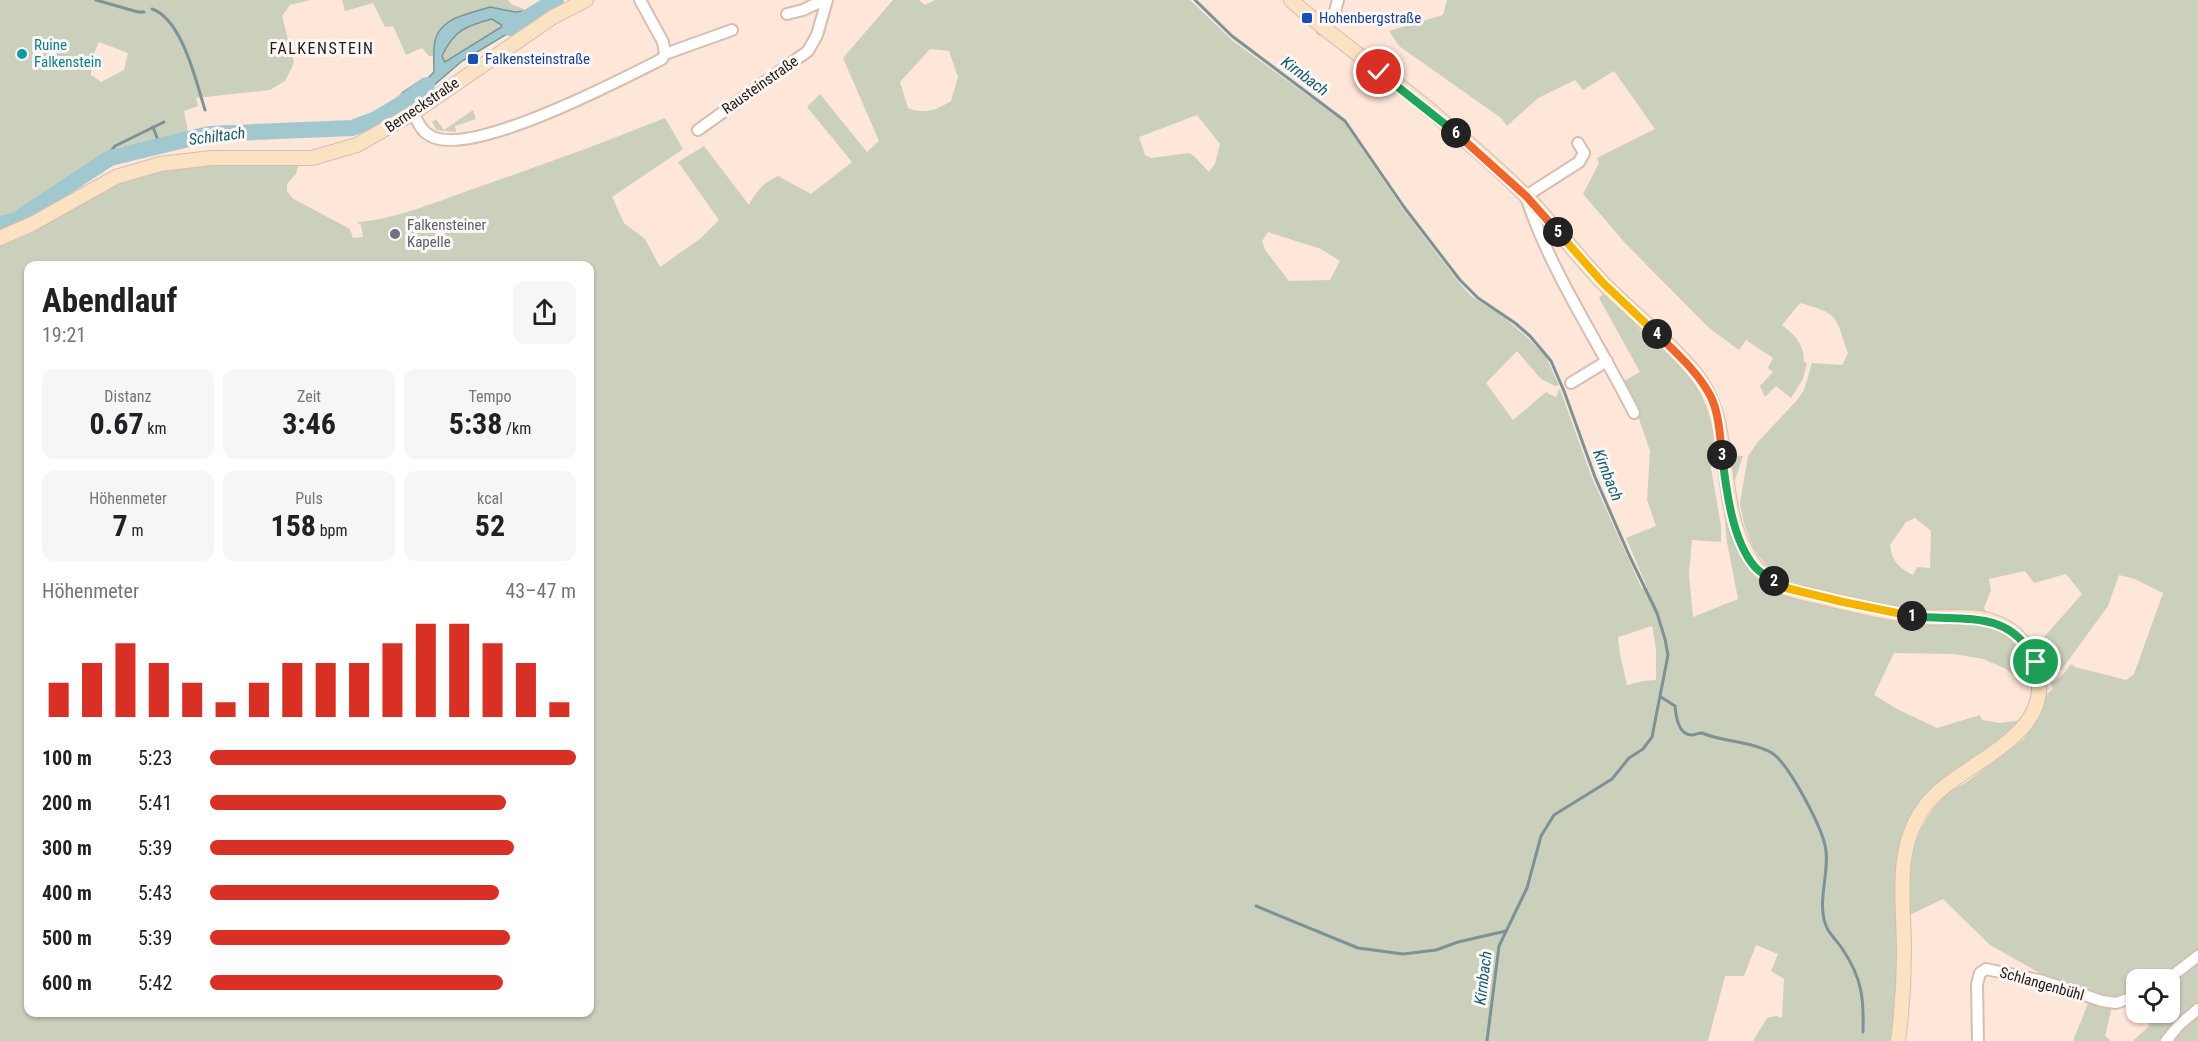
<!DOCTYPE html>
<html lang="de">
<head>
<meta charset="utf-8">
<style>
	body { margin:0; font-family:"Roboto Condensed",sans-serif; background:#f6f6f6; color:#202124; height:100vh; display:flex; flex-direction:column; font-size:22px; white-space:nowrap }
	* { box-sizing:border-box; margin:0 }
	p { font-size:20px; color:#757577 }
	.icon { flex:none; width:33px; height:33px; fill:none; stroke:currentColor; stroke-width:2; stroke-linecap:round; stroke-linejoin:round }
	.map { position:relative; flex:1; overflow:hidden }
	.panel { position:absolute; left:24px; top:261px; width:570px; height:756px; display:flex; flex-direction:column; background:#fff; border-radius:12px; box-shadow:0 2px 4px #0004 }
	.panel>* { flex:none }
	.fabs { position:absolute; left:2126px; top:969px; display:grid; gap:12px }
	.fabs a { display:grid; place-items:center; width:54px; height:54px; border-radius:12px; background:#fff; box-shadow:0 2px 4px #0004; font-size:30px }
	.pin { position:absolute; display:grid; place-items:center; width:51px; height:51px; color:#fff; margin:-26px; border:3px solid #fff; border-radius:50%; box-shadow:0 2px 6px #0007 }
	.km { position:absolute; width:30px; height:30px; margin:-15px; border-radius:50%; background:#222; color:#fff; font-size:16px; line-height:30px; text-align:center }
	.round { display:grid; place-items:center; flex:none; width:63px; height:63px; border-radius:12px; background:#f6f6f6 }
	.headline { display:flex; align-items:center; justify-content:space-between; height:102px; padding:0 18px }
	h1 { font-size:33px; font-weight:700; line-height:45px }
	.metrics { display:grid; grid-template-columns:repeat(3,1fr); gap:9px; height:102px; padding:6px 18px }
	.metrics div { display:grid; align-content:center; border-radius:12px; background:#f6f6f6; text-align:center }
	.metrics b { font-size:30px; font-weight:700 }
	.metrics small { font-size:16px; font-weight:400 }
	.metrics p { font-size:16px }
	.chart { height:168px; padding:12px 18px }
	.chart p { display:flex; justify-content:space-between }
	.chart svg { width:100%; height:108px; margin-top:6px; stroke:#d93025; stroke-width:6 }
	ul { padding:0 18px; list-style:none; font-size:20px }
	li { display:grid; grid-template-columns:96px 72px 1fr; align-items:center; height:45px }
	li i { height:15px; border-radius:8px; background:#d93025 }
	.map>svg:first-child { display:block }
</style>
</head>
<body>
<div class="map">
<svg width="2198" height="1041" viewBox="0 0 2198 1041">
	<rect width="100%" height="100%" fill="#fee6d8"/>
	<g fill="#cbd0bc" fill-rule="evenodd">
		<path d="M0 0H310L290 5 282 16 294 63 285 81 270 90 196 98 198 106 184 111 188 132 166 137 126 152 123 146 104 152V157C68 176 38 204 0 220ZM99 42 128 53 124 70 101 82 91 75V60Z"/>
		<path d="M342 0H508L511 4 524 9 525 11 515 12 490 7 437 34 433 56H429L422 48 406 55 393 26 385 27 373 3 345 11Z"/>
		<path d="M893 0H919L925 5 935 0H1190L1233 41 1344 122 1402 208 1457 280 1471 296 1502 316 1526 336 1546 357 1559 385 1555 386 1541 379 1517 351 1486 383 1513 420 1546 392 1555 397 1557 396 1558 391 1560 389 1592 478 1642 589 1647 587 1626 538 1656 526 1647 500 1650 451 1637 413 1622 382 1640 372 1599 298 1605 292 1648 338 1679 364 1699 387 1711 416 1713 441 1711 468 1721 526V542L1692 540 1689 574 1693 617 1738 599 1727 542 1724 509C1732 524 1753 574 1763 582 1774 592 1790 596 1804 600 1826 607 1849 612 1871 616 1911 622 1972 614 2007 634 2020 642 2027 658 2031 672L2019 678 2004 668 1983 659 1954 654 1894 653 1874 695 1897 709 1937 728 1980 715 1982 720 2000 723 2022 720 1910 820 1900 844 1898 861 1900 967 1893 1041H1753L1767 1018 1776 1016 1782 1018 1784 979 1771 971 1778 954 1756 945 1744 976H1725L1708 1041H0V244L114 183 156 169 211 165 264 166 299 163 296 174 287 184V191L292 198 350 229 353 238 363 237 361 225 357 222C392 220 434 203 467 191 534 168 600 144 665 118L683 149 612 197 624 223 645 239 660 267 701 238 719 220 678 162 704 146 749 205C756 191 763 183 778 176L811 194 852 162 807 107 820 94 867 152 879 141 843 58ZM930 49 949 51 958 77 951 101C936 110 925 115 908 108L900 82ZM1197 115 1220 144 1215 164 1209 172 1194 156 1189 153 1151 158 1145 155 1139 137ZM1268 232 1321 249 1340 261 1330 280 1289 281 1265 250 1262 241ZM28 266H590V1012H28ZM1652 626 1656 649V680L1643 681 1627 685 1620 654 1618 637Z"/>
		<path d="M1447 0H2198V953L2159 979 2136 980V993L2109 1000 2059 984 1990 945 1943 899 1910 915C1909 901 1906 886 1908 872 1912 839 1932 798 1964 784L2024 739 2037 719 2047 694 2053 689 2051 683 2062 676 2071 664 2075 667 2126 680 2134 674 2163 593 2135 579 2119 575 2108 606 2062 669 2053 675 2048 674 2037 645 2082 594 2066 574 2034 583 2025 571 1989 579 1991 590 1984 608 1986 612 1978 613C1960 612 1941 613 1923 611 1888 607 1853 599 1820 590 1802 585 1783 581 1769 568 1752 552 1743 526 1740 503L1748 456 1757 443 1798 399 1804 390 1812 363 1842 365 1848 353C1835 316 1840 314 1800 303L1782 325C1796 336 1804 344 1804 362L1807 363 1803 379 1791 398 1776 386 1765 397 1760 386 1773 372 1768 368 1773 358 1746 340 1739 350 1709 328 1625 243 1583 194 1599 163 1597 158 1655 129 1614 71 1583 90 1575 80 1538 98 1507 126 1501 118 1399 46 1389 31 1443 15ZM1915 518 1931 531 1930 568 1917 567 1913 575C1900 569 1891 560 1890 545L1906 522Z"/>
		<path d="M492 19 504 26 446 62 442 56C454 30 466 26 492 19Z"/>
		<path d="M473 110 476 119 455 126 456 132 437 130 432 122 436 119 444 130Z"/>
		<path d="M1730 455 1743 456 1733 486Z"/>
		<path d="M2198 958V1006L2163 1041H2133L2149 1026 2148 1013 2169 1012V980Z"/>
		<path d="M2089 1001 2112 1007 2105 1036 2111 1041H2073Z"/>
		<path d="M2198 1012V1041H2170Z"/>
	</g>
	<path fill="#a1c7cf" stroke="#7b9397" stroke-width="1.5" fill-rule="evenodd" d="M490 7 515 12 525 11 530 20 462 61 419 98 411 99 402 93 423 79H427L434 72C434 61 432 45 437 35 446 16 472 13 490 7ZM492 19 503 26 445 62 442 56C454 30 466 26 492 19Z"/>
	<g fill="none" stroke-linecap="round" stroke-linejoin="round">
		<g stroke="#7b9397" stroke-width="3">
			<path d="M96 0 138 12H144"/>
			<path d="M1195 0 1232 36 1345 121 1404 207 1460 280 1478 298 1515 323 1530 336 1551 361 1564 391 1595 477 1629 555 1657 613 1665 639 1668 655 1652 737 1643 749 1629 758 1612 779 1554 815 1541 836 1527 888 1499 946 1487 1041"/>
			<path d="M152 9C182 19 196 81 205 110"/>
			<path d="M153 127 160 146"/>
			<path d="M108 159V155L115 146 164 122"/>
			<path d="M1661 697 1675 706C1676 716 1678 735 1692 735 1695 735 1698 733 1702 733 1723 742 1751 741 1772 753 1789 764 1824 830 1826 851 1829 876 1816 904 1827 928 1831 936 1839 943 1843 950 1862 978 1864 999 1863 1032"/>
			<path d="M1256 906 1358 948 1403 954 1436 950 1458 942 1506 931"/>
		</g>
		<g stroke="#a1c7cf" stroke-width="16">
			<path d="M510 28 556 0"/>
			<path d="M0 224 14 221 110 158 209 134 352 128 376 119 398 106 427 85"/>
		</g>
		<g stroke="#d6beb1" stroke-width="14">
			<g id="street">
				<path d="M640 0 663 42 665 54"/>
				<path d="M787 14 803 10 824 0"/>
				<path d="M1322 29 1335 11 1338 0"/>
				<path d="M413 113C417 120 421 131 429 135 467 161 622 79 662 59L665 54 732 30"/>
				<path d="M698 130 808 51 817 35 827 0"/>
				<path d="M1578 143 1584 153 1579 162 1526 196C1549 270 1600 344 1634 413"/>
				<path d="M1571 383 1607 361"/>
				<path d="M2167 980 2198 956"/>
				<path d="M1978 1041 1977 984 1980 973 1986 969 2043 981 2102 1001 2116 1003 2136 996"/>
				<path d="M2166 1041 2179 1025 2198 1009"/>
			</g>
		</g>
		<g stroke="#d6beb1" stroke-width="16">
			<g id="secondary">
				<path d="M1291 0C1337 42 1391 76 1438 117 1469 143 1500 170 1528 198 1554 225 1577 256 1603 283 1633 313 1668 340 1695 373 1736 422 1715 496 1746 551 1750 558 1753 565 1759 570 1765 576 1775 584 1783 587 1794 592 1808 594 1820 597 1854 605 1888 614 1923 617 1945 619 1970 614 1991 621 2016 628 2034 650 2038 675 2051 740 1958 763 1926 805 1893 847 1904 902 1904 951 1904 981 1902 1011 1898 1041"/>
				<path d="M0 238 32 224 116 177 160 164 212 158H312L357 145 413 113 553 17 586 0"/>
			</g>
		</g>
		<use href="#street" stroke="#fff" stroke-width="10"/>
		<use href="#secondary" stroke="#fae2c3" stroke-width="14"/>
	</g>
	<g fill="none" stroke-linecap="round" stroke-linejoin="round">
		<g stroke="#fff" stroke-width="12">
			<path id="split-1" d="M1912 616C1962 622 2010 607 2036 662"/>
		</g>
		<g stroke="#fff" stroke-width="12">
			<path id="split-2" d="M1774 581 1782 587 1843 602 1912 616"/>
		</g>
		<g stroke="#fff" stroke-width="12">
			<path id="split-3" d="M1722 455C1726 488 1732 541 1755 567 1760 573 1769 577 1774 581"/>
		</g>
		<g stroke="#fff" stroke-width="12">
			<path id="split-4" d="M1657 334C1676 353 1697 371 1710 395 1719 412 1720 436 1722 455"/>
		</g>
		<g stroke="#fff" stroke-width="12">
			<path id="split-5" d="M1558 232 1602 282 1657 334"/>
		</g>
		<g stroke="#fff" stroke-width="12">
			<path id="split-6" d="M1456 133 1526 196 1558 232"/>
		</g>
		<g stroke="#fff" stroke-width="12">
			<path id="split-7" d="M1379 72 1456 133"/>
		</g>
		<use href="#split-1" stroke="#22a559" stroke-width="8"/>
		<use href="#split-2" stroke="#f5b400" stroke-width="8"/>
		<use href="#split-3" stroke="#22a559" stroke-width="8"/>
		<use href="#split-4" stroke="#f0652b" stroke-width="8"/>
		<use href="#split-5" stroke="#f5b400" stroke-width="8"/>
		<use href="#split-6" stroke="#f0652b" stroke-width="8"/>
		<use href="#split-7" stroke="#22a559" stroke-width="8"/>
	</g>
	<g fill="#1a4fb4" stroke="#fcf7f5" stroke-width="2">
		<rect x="1301" y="12" width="12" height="12" rx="3"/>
		<rect x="467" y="53" width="12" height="12" rx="3"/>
	</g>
	<circle fill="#0f9aa8" stroke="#fcf7f5" stroke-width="2" cx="22" cy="54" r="6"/>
	<circle fill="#6b7280" stroke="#fcf7f5" stroke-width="2" cx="395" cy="234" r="6"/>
	<g text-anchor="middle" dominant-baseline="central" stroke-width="6" stroke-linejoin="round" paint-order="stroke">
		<g font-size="15" fill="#164399" stroke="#fcf7f5" text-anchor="start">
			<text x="1319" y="18">Hohenbergstraße</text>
			<text x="485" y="59">Falkensteinstraße</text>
		</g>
		<g font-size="15" fill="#0d838f" stroke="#fcf7f5" text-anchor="start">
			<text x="34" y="45">Ruine<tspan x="34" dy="17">Falkenstein</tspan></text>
		</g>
		<g font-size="15" fill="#231a15" stroke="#fcf7f5">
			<text transform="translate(760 85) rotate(-35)">Rausteinstraße</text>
			<text transform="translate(422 105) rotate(-34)">Berneckstraße</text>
			<text transform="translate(2042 984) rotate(16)">Schlangenbühl</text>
		</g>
		<g font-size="15" fill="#5b616d" stroke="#fcf7f5" text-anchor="start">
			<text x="407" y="225">Falkensteiner<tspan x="407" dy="17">Kapelle</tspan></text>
		</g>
		<g font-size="16" letter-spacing="1.5" fill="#231a15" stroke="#fcf7f5">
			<text x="322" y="48">FALKENSTEIN</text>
		</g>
		<g font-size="16" font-style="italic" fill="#135f6c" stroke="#fcf7f5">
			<text transform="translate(1305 76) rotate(37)">Kirnbach</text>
			<text transform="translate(217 136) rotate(-7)">Schiltach</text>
			<text transform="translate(1608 475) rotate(68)">Kirnbach</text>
			<text transform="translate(1483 978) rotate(-83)">Kirnbach</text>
		</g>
	</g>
</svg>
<div class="fabs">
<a><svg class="icon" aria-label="locate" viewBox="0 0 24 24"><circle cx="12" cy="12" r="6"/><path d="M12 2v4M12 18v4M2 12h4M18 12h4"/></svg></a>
</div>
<div class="pin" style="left:2036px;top:662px;background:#1e9e55"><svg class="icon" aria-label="arrive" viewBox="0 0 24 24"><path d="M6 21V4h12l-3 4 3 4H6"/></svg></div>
<div class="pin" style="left:1379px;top:72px;background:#d93025"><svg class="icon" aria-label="check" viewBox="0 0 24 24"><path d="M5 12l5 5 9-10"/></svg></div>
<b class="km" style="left:1912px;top:616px">1</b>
<b class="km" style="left:1774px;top:581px">2</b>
<b class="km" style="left:1722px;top:455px">3</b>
<b class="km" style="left:1657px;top:334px">4</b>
<b class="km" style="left:1558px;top:232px">5</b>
<b class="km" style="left:1456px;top:133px">6</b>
<section class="panel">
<div class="headline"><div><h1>Abendlauf</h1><p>19:21</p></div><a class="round"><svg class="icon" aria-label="share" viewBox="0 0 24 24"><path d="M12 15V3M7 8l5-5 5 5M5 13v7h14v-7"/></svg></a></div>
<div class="metrics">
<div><p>Distanz</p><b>0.67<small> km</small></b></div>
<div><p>Zeit</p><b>3:46</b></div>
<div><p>Tempo</p><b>5:38<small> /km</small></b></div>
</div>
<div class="metrics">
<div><p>Höhenmeter</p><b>7<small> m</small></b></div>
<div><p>Puls</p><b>158<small> bpm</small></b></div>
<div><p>kcal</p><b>52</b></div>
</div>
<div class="chart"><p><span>Höhenmeter</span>43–47 m</p>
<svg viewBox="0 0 160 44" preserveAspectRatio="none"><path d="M5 44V30M15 44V22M25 44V14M35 44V22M45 44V30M55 44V38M65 44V30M75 44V22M85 44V22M95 44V22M105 44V14M115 44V6M125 44V6M135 44V14M145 44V22M155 44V38"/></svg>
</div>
<ul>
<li><b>100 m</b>5:23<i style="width:100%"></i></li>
<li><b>200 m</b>5:41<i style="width:81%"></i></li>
<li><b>300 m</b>5:39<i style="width:83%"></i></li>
<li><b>400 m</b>5:43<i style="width:79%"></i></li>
<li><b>500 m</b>5:39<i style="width:82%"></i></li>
<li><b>600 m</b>5:42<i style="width:80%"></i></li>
</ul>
</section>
</div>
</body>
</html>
